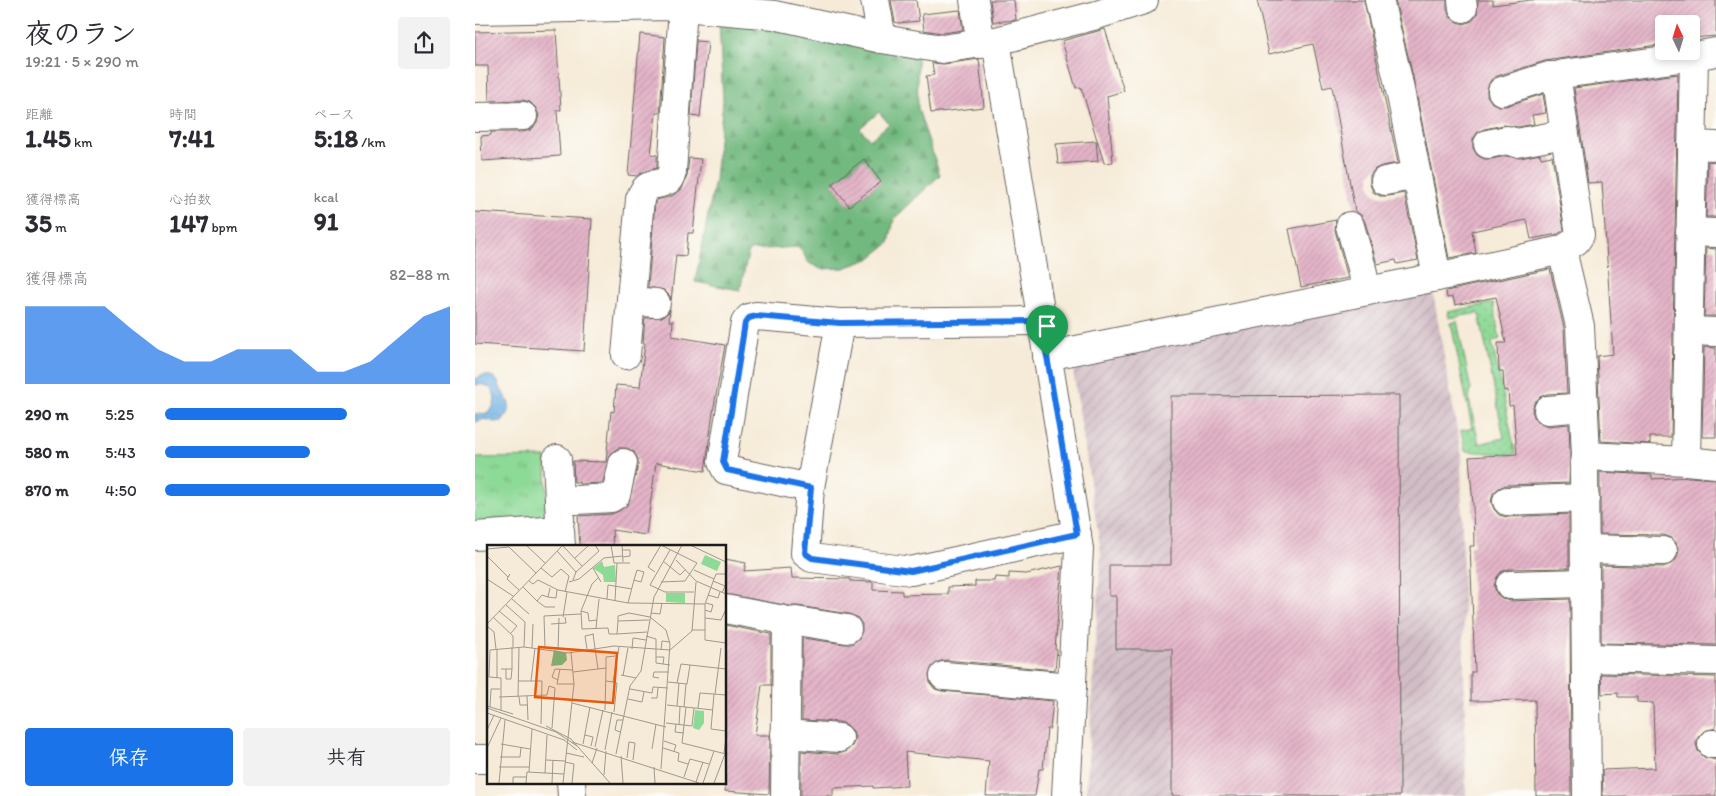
<!DOCTYPE html>
<html lang="ja">
<head>
<meta charset="utf-8">
<style>
	body { margin:0; font-family:Itim,"Klee One",sans-serif; background:#f2f2f3; color:#2b2b33; height:100vh; display:flex; flex-direction:column; font-size:19px; white-space:nowrap }
	* { box-sizing:border-box; margin:0 }
	p { font-size:16px; color:#7c7c81 }
	.icon { flex:none; width:28px; height:28px; fill:none; stroke:currentColor; stroke-width:2; stroke-linecap:round; stroke-linejoin:round }
	.map { position:relative; flex:1; overflow:hidden }
	.drawer { display:flex; flex-direction:column; background:#fff; width:475px }
	.drawer>* { flex:none }
	.needle { width:32px; rotate:356deg }
	.tools { position:absolute; left:1180px; top:15px; display:grid; gap:10px }
	.tools a { display:grid; place-items:center; width:45px; height:45px; border-radius:5px; background:#fff; box-shadow:0 2px 8px #0003; font-size:25px }
	.pin { position:absolute; display:grid; place-items:center; width:42px; height:42px; color:#fff; margin:-51px -21px; border-radius:50% 50% 50% 0; rotate:-45deg; box-shadow:0 0 5px #0007 }
	.pin .icon { rotate:45deg }
	.round { display:grid; place-items:center; flex:none; width:52px; height:52px; border-radius:5px; background:#f2f2f3 }
	.headline { display:flex; align-items:center; justify-content:space-between; height:85px; padding:0 25px }
	h1 { font-size:28px; font-weight:800; line-height:38px }
	.figures { display:grid; grid-template-columns:repeat(3,1fr); gap:8px; height:85px; padding:5px 25px }
	.figures div { display:grid; align-content:center }
	.figures b { font-size:25px; font-weight:800 }
	.figures small { font-size:14px; font-weight:400 }
	.figures p { font-size:14px }
	.chart { height:140px; padding:10px 25px }
	.chart p { display:flex; justify-content:space-between }
	.chart svg { width:100%; height:90px; margin-top:5px; fill:#1a73e8; opacity:.7 }
	.action { display:flex; gap:10px; margin-top:auto; padding:10px 25px }
	.action a { flex:1; height:58px; border-radius:5px; background:#1a73e8; color:#fff; font-size:20px; font-weight:800; line-height:58px; text-align:center }
	.action a+a { background:#f2f2f3; color:#2b2b33 }
	ul { padding:0 25px; list-style:none; font-size:16px }
	li { display:grid; grid-template-columns:80px 60px 1fr; align-items:center; height:38px }
	li i { height:12px; border-radius:6px; background:#1a73e8 }
	main { display:flex; flex:1; min-height:0 }
	.map>svg:first-child { display:block }
</style>
</head>
<body>
<main>
<section class="drawer">
<div class="headline"><div><h1>夜のラン</h1><p>19:21 · 5 × 290 m</p></div><a class="round"><svg class="icon" aria-label="share" viewBox="0 0 24 24"><path d="M12 15V3M7 8l5-5 5 5M5 13v7h14v-7"/></svg></a></div>
<div class="figures">
<div><p>距離</p><b>1.45<small> km</small></b></div>
<div><p>時間</p><b>7:41</b></div>
<div><p>ペース</p><b>5:18<small> /km</small></b></div>
</div>
<div class="figures">
<div><p>獲得標高</p><b>35<small> m</small></b></div>
<div><p>心拍数</p><b>147<small> bpm</small></b></div>
<div><p>kcal</p><b>91</b></div>
</div>
<div class="chart"><p><span>獲得標高</span>82–88 m</p>
<svg viewBox="0 0 160 44" preserveAspectRatio="none"><path d="M0 44V6L10 6L20 6L30 6L40 17L50 27L60 33L70 33L80 27L90 27L100 27L110 38L120 38L130 33L140 22L150 11L160 6V44z"/></svg>
</div>
<ul>
<li><b>290 m</b>5:25<i style="width:64%"></i></li>
<li><b>580 m</b>5:43<i style="width:51%"></i></li>
<li><b>870 m</b>4:50<i style="width:100%"></i></li>
</ul>
<div class="action"><a>保存</a><a>共有</a></div>
</section>
<div class="map">
<svg width="1241" height="796" viewBox="0 0 1241 796">
	<defs>
		<pattern id="industrial-furrows" width="10" height="10" patternUnits="userSpaceOnUse" patternTransform="scale(1.25)"><rect width="10" height="10" fill="#d2bdc6"/><path d="M-1 1l2-2M0 10L10 0M9 11l2-2" fill="none" stroke="#b4a2aa"/></pattern>
		<pattern id="grass-dots" width="8" height="8" patternUnits="userSpaceOnUse" patternTransform="scale(1.25)"><rect width="8" height="8" fill="#8dd996"/><path d="M2 2h.1M6 6h.1" fill="none" stroke="#79ba81" stroke-width="1.8" stroke-linecap="round"/></pattern>
		<pattern id="forest-firs" width="22" height="20" patternUnits="userSpaceOnUse" patternTransform="scale(1.25)"><rect width="22" height="20" fill="#72b97f"/><path d="M5 1l3.5 6h-7zM16 11l3.5 6h-7z" fill="#629e6d"/></pattern>
		<pattern id="park-tufts" width="24" height="20" patternUnits="userSpaceOnUse" patternTransform="scale(1.25)"><rect width="24" height="20" fill="#8dd996"/><path d="M3 7l-1-3M5 7V3M7 7l1-3M15 17l-1-3M17 17v-4M19 17l1-3" fill="none" stroke="#79ba81"/></pattern>
		<pattern id="water-ripples" width="26" height="14" patternUnits="userSpaceOnUse" patternTransform="scale(1.25)"><rect width="26" height="14" fill="#6fb2e4"/><path d="M2 4q2-2 4 0t4 0M15 11q2-2 4 0t4 0" fill="none" stroke="#6098c3"/></pattern>
		<pattern id="building-hatch" width="6" height="6" patternUnits="userSpaceOnUse" patternTransform="scale(1.25)"><rect width="6" height="6" fill="#e4b4c8"/><path d="M-1 1l2-2M0 6l6-6M5 7l2-2" fill="none" stroke="#c39aab"/></pattern>
	</defs>
	<rect width="100%" height="100%" fill="#fdfcf7"/>
	<filter id="ink" filterUnits="userSpaceOnUse"><feTurbulence type="fractalNoise" baseFrequency=".02" numOctaves="2"/><feDisplacementMap in="SourceGraphic" scale="10" xChannelSelector="R" yChannelSelector="G"/><feConvolveMatrix kernelMatrix="1 2 1 2 8 2 1 2 1" color-interpolation-filters="sRGB"/></filter>
	<filter id="wash" filterUnits="userSpaceOnUse"><feTurbulence type="fractalNoise" baseFrequency=".0096" numOctaves="4" result="noise"/><feDisplacementMap in="SourceGraphic" scale="20" xChannelSelector="R" yChannelSelector="G"/><feGaussianBlur stdDeviation="1.12" result="paint"/><feColorMatrix in="noise" values="0 0 0 0 0 0 0 0 0 0 0 0 0 0 0 0 0 1.4 0 .05"/><feComposite in="paint" operator="in"/></filter>
	<g filter="url(#wash)">
		<rect width="100%" height="100%" fill="#f6ebd8"/>
		<path fill="url(#industrial-furrows)" d="M957 286 986 454 991 796H611L626 553 598 371 606 359Z"/>
		<path fill="url(#grass-dots)" stroke="#547a59" d="M1018 303 1025 339 1017 342 1041 455 990 451 986 431 997 428 976 323 982 321 996 390 994 399 1004 444 1029 438 1004 313 974 318 973 312Z"/>
		<path fill="url(#forest-firs)" stroke="#476a4e" fill-rule="evenodd" d="M244 20 296 26 442 57 443 109 465 175 419 219 414 243 394 259 369 268 346 269 334 263 324 247 274 250 265 290 220 282 240 180 248 101ZM404 112 414 124 395 140 385 128ZM389 160 406 182 374 206 357 184Z"/>
		<path fill="url(#park-tufts)" stroke="#547a59" d="M71 457 72 511 66 519 0 524V458Z"/>
		<path fill="url(#water-ripples)" stroke="#466780" d="M9 375C26 377 21 382 28 393 32 400 35 402 34 411L27 421 20 422 10 419 0 422V414C28 418 25 379 0 385V379Z"/>
		<g id="blocks">
			<g fill="url(#building-hatch)">
				<path d="M416 0H441L444 21 423 23 420 22Z"/>
				<path d="M515 0H539L541 20 518 22Z"/>
				<path d="M782 0H889L923 163 907 166 900 169 895 175V184L898 192 905 196H913L929 193 943 260 922 264 921 260 902 264 890 222 886 215 880 211 857 86 848 88 838 44 794 54Z"/>
				<path d="M920 0H972V10L975 17 982 22 989 24 997 21 1002 14 1003 0H1018V5L1056 0H1241V36L1216 38V24H1189V44L1070 61 1022 76 1016 80 1012 88V96L1017 103 1024 106H1031L1068 94 1071 113 1057 115 1059 124 1043 127 1029 125 1009 129 1003 132 998 139V148L1002 155 1009 159H1016L1031 156 1045 158 1065 154 1066 158 1077 156 1089 230 1083 234 1056 239 1052 220 997 231 1001 253 974 258 938 77Z"/>
				<path d="M485 10 488 30 467 33 449 30 447 14Z"/>
				<path d="M630 29 649 91 632 96 638 162 629 163 606 87 601 88 587 41Z"/>
				<path d="M81 30 86 110H82L85 156 7 161 6 136 16 135V132H48L56 130 62 123 64 115 61 108 55 102 48 100 14 101 13 66H0V32Z"/>
				<path d="M165 34 190 37 185 113H181L176 154 182 155V168L168 172 162 176 153 175Z"/>
				<path d="M221 41 233 42 225 117 216 116Z"/>
				<path d="M504 59 509 107 456 113 451 76 459 75 457 63 469 64Z"/>
				<path d="M1203 74 1196 437H1175V444L1126 441 1122 356 1138 354 1127 182 1113 183 1099 88Z"/>
				<path d="M621 141 623 161 583 164 581 144Z"/>
				<path d="M214 158 226 159 218 233H213L211 256 201 255 196 301 195 296 189 290 173 287 180 203 182 200 197 196 207 189 212 176Z"/>
				<path d="M389 159 406 182 374 206 357 184Z"/>
				<path d="M1233 161 1241 162V217H1231Z"/>
				<path d="M0 212 117 219 109 351 0 344Z"/>
				<path d="M861 220 860 230 873 278 826 287 814 229Z"/>
				<path d="M1231 248 1241 249V316H1229Z"/>
				<path d="M1075 269 1089 328 1092 393 1072 394 1065 397 1059 403 1057 411 1060 419 1067 424 1074 426 1094 424 1095 455 1094 483 1031 485 1024 488 1018 493 1016 502 1019 509 1024 515 1032 517 1094 514V568L1034 569 1026 572 1022 577 1019 586 1022 594 1027 598 1035 601 1095 599 1096 796H1061L1060 700 996 701V672H1000L995 546H999L998 505 994 457 1042 454 1038 405 1034 406 1033 390 1029 391 1028 371H1024L1023 343H1031L1021 297 980 305 978 297 972 298 971 291Z"/>
				<path d="M195 309 194 321H198L197 336 250 345 238 412 230 471 181 463 171 535 137 530 138 546H105L103 516 137 514 144 511 153 504 163 466V459L159 452 152 448H143L136 453 133 459 128 483 104 484V482H99L98 461 131 462 136 411 139 412 141 385 165 387 170 343H168L170 318 187 317 194 312Z"/>
				<path d="M1229 347 1241 348V437H1227Z"/>
				<path d="M924 395 925 796H697V649H641V596H634V565H696V396Z"/>
				<path d="M1125 472 1177 475V479L1215 477 1241 479V645L1126 643V565L1188 567 1196 564 1201 560 1204 551 1201 543 1197 538 1189 535 1125 534Z"/>
				<path d="M250 559 271 563 269 571 316 568 317 578 374 579H375V581L398 582V590L427 591V595L473 594V587L500 586V581H519L520 577 534 578V573L551 574 587 566 580 649 582 650 580 670 470 660 463 662 457 667 454 674 455 683 460 689 467 691 578 701 575 729H572L568 769H564L560 796H511L514 761 430 752 432 786 398 788V786L358 788V796H326V751L363 754 370 752 377 746 380 739 378 731 372 725 365 722 327 720V638L370 644H377L384 638 387 631V624L382 617 374 614 323 606H315L250 594Z"/>
				<path d="M250 625 296 634V685H287L280 735H295L294 794 250 791Z"/>
				<path d="M1126 674 1241 677V728L1229 731 1223 737 1221 744 1223 751 1229 757 1241 760V796H1128L1127 770 1180 768 1178 703 1162 702V697H1143V693L1127 694Z"/>
			</g>
		</g>
	</g>
	<g filter="url(#ink)">
		<use href="#blocks" fill-opacity="0" stroke="#68645e" stroke-width="1"/>
		<g fill="none" stroke-linecap="round" stroke-linejoin="round">
			<g stroke="#68645e" stroke-width="30">
				<g id="minor">
					<path d="M400 0 407 39"/>
					<path d="M499 0 506 44"/>
					<path d="M904 0 923 80 962 277"/>
					<path d="M987 0 988 8"/>
					<path d="M0 10 194 6 208 7 299 15 407 39 467 49 521 41 622 15 669 0"/>
					<path d="M521 41 604 549 591 796"/>
					<path d="M1027 91 1074 76H1084"/>
					<path d="M0 117 48 116"/>
					<path d="M1013 144 1032 140 1042 143 1089 134"/>
					<path d="M1217 145 1241 146"/>
					<path d="M910 181 942 175"/>
					<path d="M875 226 887 268 891 291"/>
					<path d="M1215 232 1241 233"/>
					<path d="M1087 250 1101 241 1105 235 1082 81 1084 76 1088 74 1219 56"/>
					<path d="M156 301 181 303"/>
					<path d="M365 323 335 488 330 553 337 558 436 571 602 534"/>
					<path d="M1214 331 1241 332"/>
					<path d="M151 355 165 199C172 179 181 188 195 179L197 172 208 7"/>
					<path d="M572 356 962 277 1087 250 1105 326 1111 456 1109 470 1112 796"/>
					<path d="M1073 410 1109 407"/>
					<path d="M1111 456 1211 461 1219 56 1241 52"/>
					<path d="M82 459 85 520"/>
					<path d="M1211 461 1241 464"/>
					<path d="M335 488 251 470 247 462 270 323 274 318 281 316 365 323 566 321"/>
					<path d="M84 501 136 498 141 495 148 463"/>
					<path d="M1032 501 1110 498"/>
					<path d="M0 536 85 530 86 546"/>
					<path d="M1110 549 1188 551"/>
					<path d="M1035 585 1110 583"/>
					<path d="M250 609 309 620 312 623 310 796"/>
					<path d="M312 623 321 621 372 629"/>
					<path d="M1111 658 1241 661"/>
					<path d="M469 676 597 687"/>
					<path d="M310 734 364 738"/>
					<path d="M1237 744H1241"/>
					<path d="M0 759H14"/>
					<path d="M96 782 97 796"/>
				</g>
			</g>
			<use href="#minor" stroke="#fff" stroke-width="28"/>
		</g>
	</g>
	<g fill="none" stroke-linecap="round" stroke-linejoin="round" filter="url(#ink)">
		<g stroke="#fff" stroke-width="10">
			<path id="route" d="M281 316 365 323 566 321 602 534 436 571 337 558 330 553 336 488 252 470 248 462 270 323 274 318Z"/>
		</g>
		<use href="#route" stroke="#1a73e8" stroke-width="6"/>
	</g>
	<g transform="translate(12 545)">
		<rect width="239" height="239" fill="#f6ebd8"/>
		<path d="M67 105 79 108 80 115 75 120 64 121Z" fill="#72b97f"/>
		<path d="M115 16 117 22 128 20 129 37H117L116 30 106 23ZM179 48H198V58L179 57Z" fill="#8dd996"/>
		<path d="M218 10 234 17 230 26 214 19ZM208 165 217 166V178L212 185 206 183Z" fill="#8dd996"/>
		<path fill="none" stroke="#9f988d" stroke-width="1" d="M39 0 58 18M124 0 127 18H130M135 0 136 17M174 0 210 18 198 36 174 37M203 0 239 17M76 1 95 21M0 4 22 2 49 28M135 5H143V11L136 12M183 5 163 40 178 47H207M70 6 89 27M0 11 21 32M88 13 102 0M189 15 209 36 239 49M176 16 193 30 198 25M54 23 65 32 74 24 82 31 78 47M106 23 114 37M207 25 227 34M168 27 161 22 174 0M23 29 20 34 32 45M112 32 105 39 94 66 95 84 121 83 122 89H130L131 76 162 75M0 34 26 51M86 35 89 27 112 6 108 0M42 36 46 39 51 35 71 45 141 58 218 59M226 36 238 41 235 48M82 37 92 34 117 13 135 11M36 42 50 56 55 50 61 52 63 43M221 50 231 53 233 47M61 52 69 53 70 45M25 54 42 69M120 54 121 40 145 44M50 56 58 62H68M128 56 130 18H143M141 58 147 35 150 25 157 27 154 37 147 35M19 60 38 77 37 102M218 65 224 67 226 60 219 58M12 66 30 81 24 88M94 66 101 68 102 76 110 75M164 68 173 69 175 58M6 72 26 91V102M76 72 80 47M163 72 179 85 183 99 174 224M218 73 234 75 239 64M131 76V71L142 68 163 72M0 79 76 0M64 79 79 78 78 72M0 81 7 87 9 104M109 83 112 54M205 85H218V95L239 98M218 85V59L227 34 229 29H239M106 89 111 124M130 89 160 87M159 91 169 94V118L183 120M45 103 46 79M58 103 57 71 94 69M100 104 98 91 107 89M145 104 146 93 159 95M71 105 72 73M174 105 175 96 183 97M169 112H177L176 119M119 123V112L128 111M14 124H25V102M19 124V134H24L25 124M73 124 70 139H87M86 127 119 123 118 165M134 130 149 133M136 131 141 103M10 133V104M172 133 166 132 167 127H182M71 135 65 132 68 124 86 125M31 136H55L54 179M44 136 48 103M119 136 126 137 132 102M126 137 130 138 127 167M181 137 200 139 203 120M190 138 194 119 239 124M143 144 165 148 166 142 181 143M227 149 224 184 239 186M228 149 234 103M40 151 41 175M12 152 60 150 62 141 68 143 65 183M31 152 32 102M32 152 33 160H41M164 153H170L171 143M141 154 155 157 157 147M85 158 179 182M180 160 226 165M190 161 192 138M3 162 4 144H13M197 162 199 139M199 162 195 198 239 209M0 163 69 187 90 201M211 163 213 148 239 150M14 165V133L2 132 3 105 37 102 81 108 127 101 183 105 205 86 209 37M0 166V161L26 169M0 168 77 195 90 205M179 178 205 181 207 163M189 179 188 187 197 188M192 180 193 162M59 181 84 194 123 238M0 185 7 170M133 187 128 185 130 175H136M98 190 106 192 104 201M177 196 189 200 187 206M85 197 212 238M14 199 43 204M96 199 103 162M108 202 116 165M0 203 14 173M176 203 192 208 191 216 201 219M165 204 169 179M118 205 125 167M79 208 97 212M237 208 239 193M129 209 143 141 154 126 167 52 195 0M134 211 136 238M13 212H33L34 202M140 213 142 197 148 198 146 215M59 215 78 216M78 217 87 219 85 238M105 218 110 203M12 222H42M167 222 168 238M42 227 45 184M58 228 60 190M117 230 119 206M197 232 203 214 222 219M209 237 216 217M12 238 18 175M26 238V232H39M39 238 40 227 77 229M65 238 66 215M76 238 87 139 84 107M216 238 227 206M227 238 238 209"/>
		<path fill="#e8590c" fill-opacity="0.15" stroke="#e8590c" stroke-width="2.5" d="M52 102 130 108 126 158 48 152Z"/>
		<rect width="239" height="239" fill="none" stroke="#1c1c1c" stroke-width="2.5"/>
	</g>
</svg>
<div class="tools">
<a><svg class="needle" viewBox="-14 -14 28 28"><path d="M0-13l5 13h-10z" fill="#e53935"/><path d="M0 13l5-13h-10z" fill="#7c7c81"/></svg></a>
</div>
<div class="pin" style="left:572px;top:356px;background:#1e9e55"><svg class="icon" aria-label="arrive" viewBox="0 0 24 24"><path d="M6 21V4h12l-3 4 3 4H6"/></svg></div>
</div>
</main>
</body>
</html>
